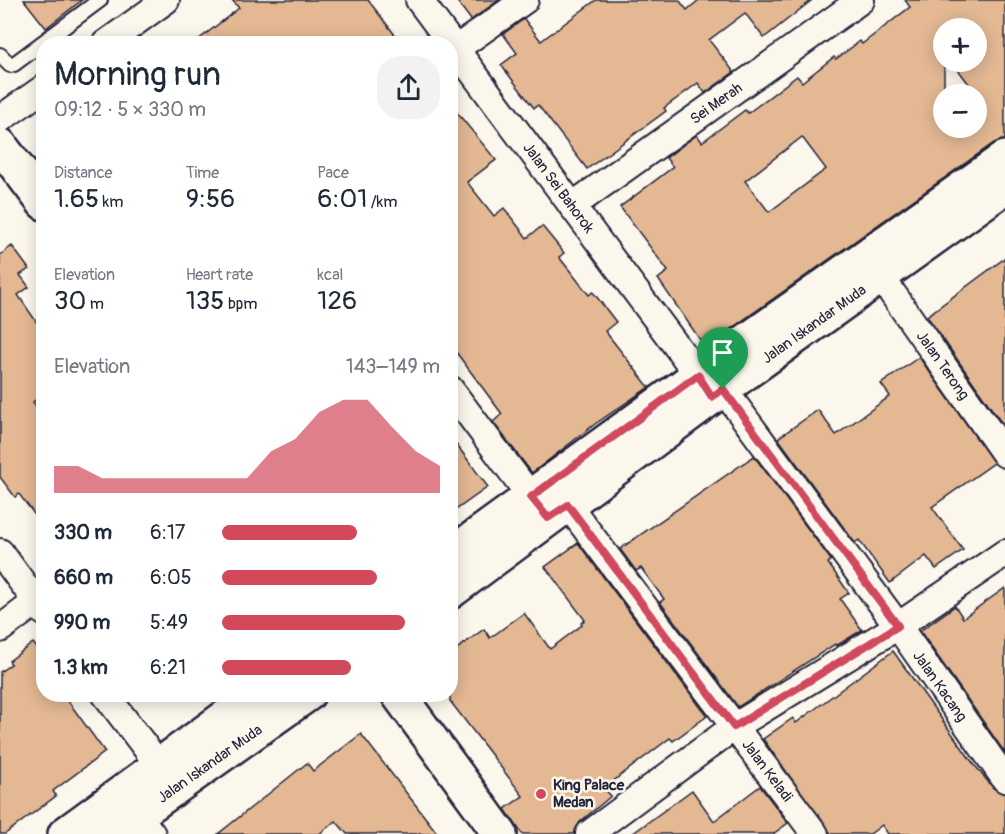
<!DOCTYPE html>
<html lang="en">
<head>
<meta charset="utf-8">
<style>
	body { margin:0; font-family:Pangolin,sans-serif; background:#f2f2f3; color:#1f2937; height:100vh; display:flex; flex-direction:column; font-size:22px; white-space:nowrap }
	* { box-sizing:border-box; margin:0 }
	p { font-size:20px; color:#747a83 }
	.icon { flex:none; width:33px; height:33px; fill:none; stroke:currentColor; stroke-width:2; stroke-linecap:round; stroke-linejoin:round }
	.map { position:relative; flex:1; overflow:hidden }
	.details { position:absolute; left:36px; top:36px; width:422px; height:666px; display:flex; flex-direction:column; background:#fff; border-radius:24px; box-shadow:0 3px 15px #0003 }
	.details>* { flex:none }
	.controls { position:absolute; left:933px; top:18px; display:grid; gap:12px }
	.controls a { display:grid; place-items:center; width:54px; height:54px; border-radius:50%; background:#fff; box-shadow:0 3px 15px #0003; font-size:30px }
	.pin { position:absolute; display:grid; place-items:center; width:51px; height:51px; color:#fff; margin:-62px -26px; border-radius:50% 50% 50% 0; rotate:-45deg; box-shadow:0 0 6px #0007 }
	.pin .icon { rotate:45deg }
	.round { display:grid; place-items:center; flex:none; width:63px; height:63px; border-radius:24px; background:#f2f2f3 }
	.head { display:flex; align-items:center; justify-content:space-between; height:102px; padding:0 18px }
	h1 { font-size:33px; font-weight:600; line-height:45px }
	.figures { display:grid; grid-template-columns:repeat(3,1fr); gap:9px; height:102px; padding:6px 18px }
	.figures div { display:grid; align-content:center }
	.figures b { font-size:26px; font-weight:600 }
	.figures small { font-size:16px; font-weight:400 }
	.figures p { font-size:16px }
	.chart { height:168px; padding:12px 18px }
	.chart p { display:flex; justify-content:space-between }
	.chart svg { width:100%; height:108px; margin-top:6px; fill:#d1495b; opacity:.7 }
	ul { padding:0 18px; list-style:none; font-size:20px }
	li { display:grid; grid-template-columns:96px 72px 1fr; align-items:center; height:45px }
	li i { height:15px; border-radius:8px; background:#d1495b }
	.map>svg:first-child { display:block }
</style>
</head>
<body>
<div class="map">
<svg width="1005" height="834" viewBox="0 0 1005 834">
	<rect width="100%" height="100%" fill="#fbf7ec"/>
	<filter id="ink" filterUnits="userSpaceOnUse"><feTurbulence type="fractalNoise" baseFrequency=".0167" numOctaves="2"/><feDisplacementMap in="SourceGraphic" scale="12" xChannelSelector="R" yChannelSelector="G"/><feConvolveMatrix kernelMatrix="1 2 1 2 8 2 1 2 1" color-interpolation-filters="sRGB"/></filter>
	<g filter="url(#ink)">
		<g fill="#e3b893" stroke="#22223b" stroke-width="1.5" fill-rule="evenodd">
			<path d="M24 0H82L46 28Z"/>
			<path d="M232 0H368L402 44H193L239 8Z"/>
			<path d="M456 0H499L471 20Z"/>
			<path d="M596 0H679L687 10 699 0H812L764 38 745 13 709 40 734 72 705 93 698 83 664 108 666 111 587 169 538 105 534 108 501 65 517 53 503 34 524 19 541 41Z"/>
			<path d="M905 0H1005V140L994 143 705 347 658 279 668 271 620 207 673 167 666 158 687 142 697 135 702 142 745 110 748 113 797 76 802 82 834 57 836 59 860 41 862 44 910 7ZM944 28H976V62H952L976 93V128H944ZM802 137 826 169 769 212 745 181Z"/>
			<path d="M450 104 496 160 467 182 494 216 504 208 527 238 542 226 564 253 559 257 589 295 593 292 616 322 605 331 649 387 595 424 532 473 493 422 502 414 450 344Z"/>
			<path d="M12 246 29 269 20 275 29 287 18 295 44 333V394L33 402 44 418V527L19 494 15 497 0 477V255Z"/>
			<path d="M1005 258V428L927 316Z"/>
			<path d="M919 357 994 463 932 507 963 550 936 569 926 556 890 583 859 540 855 543 778 438 818 410 836 435 890 396 881 384Z"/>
			<path d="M450 436 488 487 450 514Z"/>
			<path d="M754 456 831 560 828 563 849 593 840 599 862 630 836 646 835 644 738 707 660 602 664 599 641 568 636 571 620 549Z"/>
			<path d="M578 543 707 716 673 741 670 738 604 788 611 796 580 822 574 834H522L505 809 523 796 450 701V654L484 629 490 638 524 613 550 649 582 625 581 623 585 620 545 567Z"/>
			<path d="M1005 588V753L920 631 955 606 963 618Z"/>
			<path d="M33 643 44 656V694H63L105 752 53 791 56 796 5 834H0V672L11 664 9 661Z"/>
			<path d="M893 651 973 763 993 788 1005 794V834H888L882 825 870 834H831L763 739 793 718 796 723Z"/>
			<path d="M361 734 438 834H347L336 821 319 834H218L307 763 313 771Z"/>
			<path d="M760 786 788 823 773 834H632L692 790 714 821Z"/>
		</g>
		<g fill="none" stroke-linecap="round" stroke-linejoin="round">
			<g stroke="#22223b" stroke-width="18">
				<path id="lane" d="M0 55 10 65 14 64 100 0"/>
			</g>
			<g stroke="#22223b" stroke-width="30">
				<g id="street">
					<path id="s1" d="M419 0 698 375"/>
					<path d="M105 44 166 0"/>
					<path d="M450 53 525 0"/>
					<path d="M0 119 44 88"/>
					<path id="s2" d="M572 206 861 0"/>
					<path id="s3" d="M881 277 1005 454"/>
					<path d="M450 389 531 497"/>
					<path id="s4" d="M723 389 898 626 1005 779"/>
					<path id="s5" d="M568 505 815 834"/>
					<path d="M0 552 44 612"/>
					<path d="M0 629 36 602"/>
					<path d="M105 694 159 765"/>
					<path d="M137 815 152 834"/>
					<path d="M589 834 734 727 898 626 1005 553"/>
				</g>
			</g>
			<g stroke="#22223b" stroke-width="38">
				<g id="secondary">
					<path d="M0 145 44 203"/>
					<path d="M450 555 698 375 1005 158"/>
					<path id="s6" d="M450 592 723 389 1005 187"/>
					<path d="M398 694 500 834"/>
					<path d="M65 834 257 694"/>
					<path id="s7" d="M110 834 308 694"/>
				</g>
			</g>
			<use href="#lane" stroke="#fbf7ec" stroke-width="14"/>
			<use href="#street" stroke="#fbf7ec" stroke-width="26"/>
			<use href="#secondary" stroke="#fbf7ec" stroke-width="33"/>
		</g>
	</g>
	<g fill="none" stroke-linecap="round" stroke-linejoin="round" filter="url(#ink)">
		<g stroke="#fff" stroke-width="12">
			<path id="route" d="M698 375 712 397 723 389 898 626 734 727 568 505 548 518 531 497Z"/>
		</g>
		<use href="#route" stroke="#d1495b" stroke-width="8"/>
	</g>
	<circle fill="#d1495b" stroke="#fbf7ec" stroke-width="2" cx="541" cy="794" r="6"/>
	<g text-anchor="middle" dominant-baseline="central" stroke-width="5" stroke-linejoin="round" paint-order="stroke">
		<g font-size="15" fill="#22223b" stroke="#fbf7ec">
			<text stroke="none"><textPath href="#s2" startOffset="177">Sei Merah</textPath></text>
			<text stroke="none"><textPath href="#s1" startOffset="234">Jalan Sei Bahorok</textPath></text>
			<text stroke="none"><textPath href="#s6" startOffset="452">Jalan Iskandar Muda</textPath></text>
			<text stroke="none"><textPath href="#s3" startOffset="108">Jalan Terong</textPath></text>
			<text stroke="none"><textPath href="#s4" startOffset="368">Jalan Kacang</textPath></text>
			<text stroke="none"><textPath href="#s7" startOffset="122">Jalan Iskandar Muda</textPath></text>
			<text stroke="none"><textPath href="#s5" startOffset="332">Jalan Keladi</textPath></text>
		</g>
		<g font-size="15" font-weight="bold" fill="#22223b" stroke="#fbf7ec" text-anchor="start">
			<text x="553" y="785">King Palace<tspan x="553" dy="17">Medan</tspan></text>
		</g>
	</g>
</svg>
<div class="controls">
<a>+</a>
<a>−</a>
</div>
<div class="pin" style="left:723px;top:389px;background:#1e9e55"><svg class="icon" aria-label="arrive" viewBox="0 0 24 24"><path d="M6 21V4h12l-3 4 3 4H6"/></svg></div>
<section class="details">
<div class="head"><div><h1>Morning run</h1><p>09:12 · 5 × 330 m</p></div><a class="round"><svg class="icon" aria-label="share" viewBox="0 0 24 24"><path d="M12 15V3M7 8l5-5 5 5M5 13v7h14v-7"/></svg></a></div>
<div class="figures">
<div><p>Distance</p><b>1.65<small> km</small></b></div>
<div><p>Time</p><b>9:56</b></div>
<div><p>Pace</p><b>6:01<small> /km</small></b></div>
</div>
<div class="figures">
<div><p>Elevation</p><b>30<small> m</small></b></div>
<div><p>Heart rate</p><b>135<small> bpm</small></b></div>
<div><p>kcal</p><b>126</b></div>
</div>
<div class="chart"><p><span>Elevation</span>143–149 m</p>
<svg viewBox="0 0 160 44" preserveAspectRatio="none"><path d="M0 44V33L10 33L20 38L30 38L40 38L50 38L60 38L70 38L80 38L90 27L100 22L110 11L120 6L130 6L140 17L150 27L160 33V44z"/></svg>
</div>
<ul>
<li><b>330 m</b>6:17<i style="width:62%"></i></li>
<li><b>660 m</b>6:05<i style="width:71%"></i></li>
<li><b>990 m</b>5:49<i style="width:84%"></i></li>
<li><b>1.3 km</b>6:21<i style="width:59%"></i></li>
</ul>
</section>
</div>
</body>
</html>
